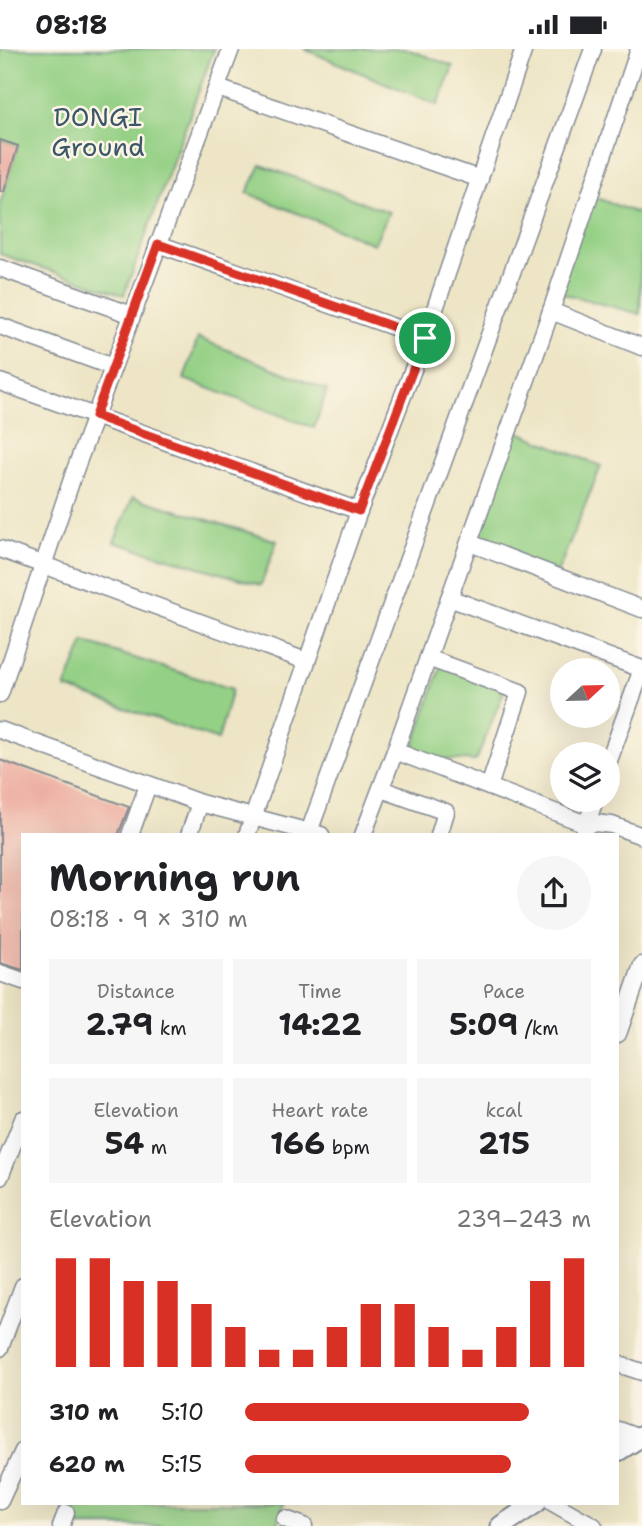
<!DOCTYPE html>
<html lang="en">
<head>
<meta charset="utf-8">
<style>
	body { margin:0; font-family:"Shantell Sans",sans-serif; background:#f6f6f6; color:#202124; height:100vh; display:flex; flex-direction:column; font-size:26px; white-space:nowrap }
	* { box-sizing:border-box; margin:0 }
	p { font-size:23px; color:#757577 }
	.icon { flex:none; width:38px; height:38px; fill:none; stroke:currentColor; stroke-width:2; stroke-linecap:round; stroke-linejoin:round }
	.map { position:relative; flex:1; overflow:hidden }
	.details { position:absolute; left:21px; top:784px; width:598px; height:672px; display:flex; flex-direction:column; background:#fff; border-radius:0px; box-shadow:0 7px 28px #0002 }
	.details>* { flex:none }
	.needle { width:46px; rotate:68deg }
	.tools { position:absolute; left:550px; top:609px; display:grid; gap:14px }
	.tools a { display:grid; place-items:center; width:70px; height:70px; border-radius:50%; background:#fff; box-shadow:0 7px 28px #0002; font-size:35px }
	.pin { position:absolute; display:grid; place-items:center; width:60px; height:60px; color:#fff; margin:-30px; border:4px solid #fff; border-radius:50%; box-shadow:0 2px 7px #0007 }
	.round { display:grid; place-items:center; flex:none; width:74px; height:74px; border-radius:37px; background:#f6f6f6 }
	.headline { display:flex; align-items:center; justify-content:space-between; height:119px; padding:0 28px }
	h1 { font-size:38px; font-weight:700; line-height:52px }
	.metrics { display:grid; grid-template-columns:repeat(3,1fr); gap:10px; height:119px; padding:7px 28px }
	.metrics div { display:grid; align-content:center; border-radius:0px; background:#f6f6f6; text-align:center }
	.metrics b { font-size:30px; font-weight:700 }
	.metrics small { font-size:19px; font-weight:400 }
	.metrics p { font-size:19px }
	.chart { height:196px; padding:14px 28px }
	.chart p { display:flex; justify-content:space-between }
	.chart svg { width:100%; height:126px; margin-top:7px; stroke:#d93025; stroke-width:6 }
	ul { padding:0 28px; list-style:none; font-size:23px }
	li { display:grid; grid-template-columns:112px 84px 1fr; align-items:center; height:52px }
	li i { height:18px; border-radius:9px; background:#d93025 }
	.status { display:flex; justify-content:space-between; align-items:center; height:49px; padding:0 35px; background:#fff; direction:ltr }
	.status svg { height:19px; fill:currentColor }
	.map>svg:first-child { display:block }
</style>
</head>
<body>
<div class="status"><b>08:18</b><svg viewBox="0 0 49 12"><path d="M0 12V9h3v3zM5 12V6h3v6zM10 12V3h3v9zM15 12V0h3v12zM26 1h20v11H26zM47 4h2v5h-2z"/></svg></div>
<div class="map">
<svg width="642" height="1477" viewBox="0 0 642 1477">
	<rect width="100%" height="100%" fill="#fcf5e5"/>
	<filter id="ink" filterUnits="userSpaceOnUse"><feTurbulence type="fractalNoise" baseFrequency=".0143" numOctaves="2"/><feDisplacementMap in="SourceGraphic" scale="14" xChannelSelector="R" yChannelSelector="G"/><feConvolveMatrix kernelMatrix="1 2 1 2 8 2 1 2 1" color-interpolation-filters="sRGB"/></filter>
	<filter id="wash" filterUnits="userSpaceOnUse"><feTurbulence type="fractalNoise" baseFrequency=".00686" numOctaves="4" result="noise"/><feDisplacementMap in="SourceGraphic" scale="28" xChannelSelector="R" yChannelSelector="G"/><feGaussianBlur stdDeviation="1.57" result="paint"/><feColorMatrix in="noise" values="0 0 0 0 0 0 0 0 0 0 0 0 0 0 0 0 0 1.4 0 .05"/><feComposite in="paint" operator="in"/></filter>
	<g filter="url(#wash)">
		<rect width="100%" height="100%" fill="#ede5c5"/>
		<g fill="#94d085" stroke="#588072" stroke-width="2">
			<path d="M0 0H214L124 246 0 205V155L18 97 0 91Z"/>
			<path d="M304 0H407L453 17 438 56Z"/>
			<path d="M261 116 389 163 374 195 247 144Z"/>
			<path d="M589 146 642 166 640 265 557 243Z"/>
			<path d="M198 289 327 341 314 379 184 330Z"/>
			<path d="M509 379 601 417 556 527 470 494Z"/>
			<path d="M133 448 277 492 261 536 114 493Z"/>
			<path d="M84 593 232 640 218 691 65 639Z"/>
			<path d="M442 614 506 637 476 712 410 708Z"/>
			<path d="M69 1454H284L276 1477H61Z"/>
		</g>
		<g id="blocks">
			<g fill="#ecac9f">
				<path d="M0 91 18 97 4 143H0Z"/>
				<path d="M0 711 129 758 118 786H23V921L0 914Z"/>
			</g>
		</g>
	</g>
	<g filter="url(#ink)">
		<use href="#blocks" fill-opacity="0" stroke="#848a92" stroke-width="2"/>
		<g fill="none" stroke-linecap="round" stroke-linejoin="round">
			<g stroke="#848a92" stroke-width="19">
				<g id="minor">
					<path d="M639 0 551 262 642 298"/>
					<path d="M218 39 480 130"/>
					<path d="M158 195 425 289"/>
					<path d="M0 219 132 266"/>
					<path d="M0 277 113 318"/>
					<path d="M0 333 359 462"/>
					<path d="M470 494 642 560"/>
					<path d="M0 500 306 612"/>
					<path d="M449 549 642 620"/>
					<path d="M428 609 520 643 489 738"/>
					<path d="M0 645 75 421 231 0"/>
					<path d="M0 681 200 754 321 786"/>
					<path d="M395 702 551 262"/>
					<path d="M607 717 642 620"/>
					<path d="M381 740 446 763 439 786"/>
					<path d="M309 783 593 0"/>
					<path d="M130 786 148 736"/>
					<path d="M189 786 200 754"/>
					<path d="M247 786 359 462 425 289 524 0"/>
					<path d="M363 786 395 702 578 772 612 776 642 787"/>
					<path d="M583 786 595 751"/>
					<path d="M0 924 23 932"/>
					<path d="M618 985 642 916"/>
					<path d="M0 1128 23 1070"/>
					<path d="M0 1299 23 1237"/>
					<path d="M618 1315 642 1323"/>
					<path d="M618 1381 639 1389"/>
					<path d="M0 1452 23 1402"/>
					<path d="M553 1454 594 1477"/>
					<path d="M285 1470 304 1477"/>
					<path d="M61 1477 66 1464"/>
				</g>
			</g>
			<g stroke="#848a92" stroke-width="23">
				<g id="tertiary">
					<path d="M618 1402 642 1387"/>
					<path d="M501 1477 536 1454"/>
				</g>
			</g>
			<use href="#minor" stroke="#fff" stroke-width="16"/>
			<use href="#tertiary" stroke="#fff" stroke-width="19"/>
		</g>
	</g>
	<g fill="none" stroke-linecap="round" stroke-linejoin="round" filter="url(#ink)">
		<g stroke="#fff" stroke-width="14">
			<path id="route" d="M158 195 425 289 359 462 95 367Z"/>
		</g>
		<use href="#route" stroke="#d93025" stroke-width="9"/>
	</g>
	<g text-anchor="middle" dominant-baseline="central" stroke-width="5" stroke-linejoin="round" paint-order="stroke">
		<g font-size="26" fill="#395768" stroke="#fcf5e5">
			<text x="98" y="67">DONGI<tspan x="98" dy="30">Ground</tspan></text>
		</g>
	</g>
</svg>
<div class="tools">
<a><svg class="needle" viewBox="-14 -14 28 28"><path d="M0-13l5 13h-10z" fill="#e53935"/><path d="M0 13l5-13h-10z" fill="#757577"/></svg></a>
<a><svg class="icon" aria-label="layers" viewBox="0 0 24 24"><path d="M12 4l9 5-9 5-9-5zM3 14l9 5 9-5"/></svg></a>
</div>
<div class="pin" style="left:425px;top:289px;background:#1e9e55"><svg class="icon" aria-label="arrive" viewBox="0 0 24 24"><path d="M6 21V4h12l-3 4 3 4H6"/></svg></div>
<section class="details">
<div class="headline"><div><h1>Morning run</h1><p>08:18 · 9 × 310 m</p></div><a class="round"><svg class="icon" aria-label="share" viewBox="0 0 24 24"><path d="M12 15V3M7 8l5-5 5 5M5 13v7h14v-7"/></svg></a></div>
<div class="metrics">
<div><p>Distance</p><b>2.79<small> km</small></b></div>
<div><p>Time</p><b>14:22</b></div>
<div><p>Pace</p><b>5:09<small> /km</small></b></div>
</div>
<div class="metrics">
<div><p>Elevation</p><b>54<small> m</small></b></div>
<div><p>Heart rate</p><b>166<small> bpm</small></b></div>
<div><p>kcal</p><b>215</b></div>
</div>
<div class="chart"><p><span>Elevation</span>239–243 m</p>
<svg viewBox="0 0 160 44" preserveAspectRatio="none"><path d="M5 44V6M15 44V6M25 44V14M35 44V14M45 44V22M55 44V30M65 44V38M75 44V38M85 44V30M95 44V22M105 44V22M115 44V30M125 44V38M135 44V30M145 44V14M155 44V6"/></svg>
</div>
<ul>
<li><b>310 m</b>5:10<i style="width:82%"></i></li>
<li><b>620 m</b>5:15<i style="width:77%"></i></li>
</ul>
</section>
</div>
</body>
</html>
